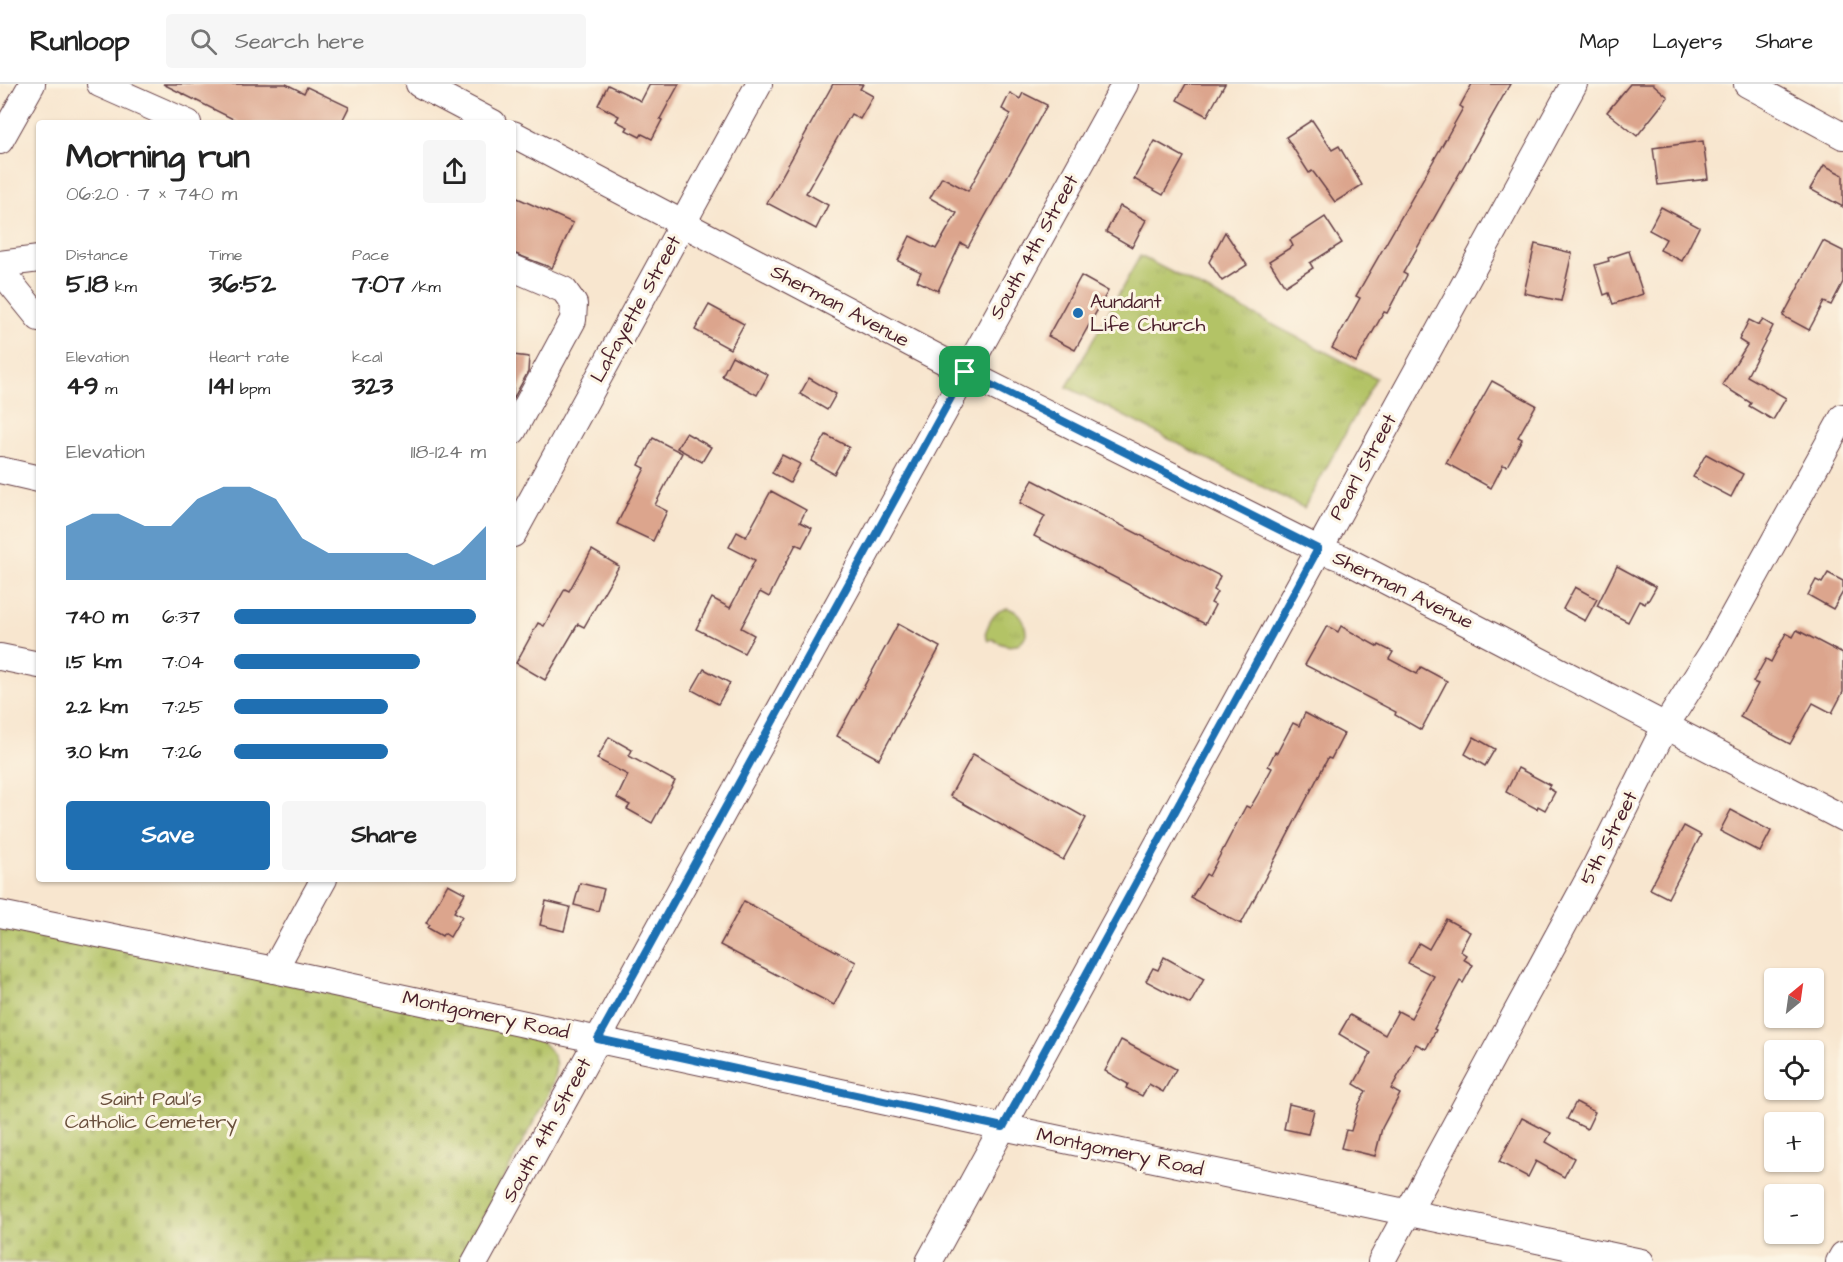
<!DOCTYPE html>
<html lang="en">
<head>
<meta charset="utf-8">
<style>
	body { margin:0; font-family:"Architects Daughter",sans-serif; background:#f6f6f6; color:#222; height:100vh; display:flex; flex-direction:column; font-size:22px; white-space:nowrap }
	* { box-sizing:border-box; margin:0 }
	p { font-size:20px; color:#767676 }
	.icon { flex:none; width:33px; height:33px; fill:none; stroke:currentColor; stroke-width:2; stroke-linecap:round; stroke-linejoin:round }
	.map { position:relative; flex:1; overflow:hidden }
	.side { position:absolute; left:36px; top:36px; width:480px; height:762px; display:flex; flex-direction:column; background:#fff; border-radius:6px; box-shadow:0 2px 4px #0004 }
	.side>* { flex:none }
	.needle { width:39px; rotate:29deg }
	.buttons { position:absolute; left:1764px; top:884px; display:grid; gap:12px }
	.buttons a { display:grid; place-items:center; width:60px; height:60px; border-radius:6px; background:#fff; box-shadow:0 2px 4px #0004; font-size:30px }
	.pin { position:absolute; display:grid; place-items:center; width:51px; height:51px; color:#fff; margin:-26px; border-radius:12px; box-shadow:0 3px 9px #0006 }
	.round { display:grid; place-items:center; flex:none; width:63px; height:63px; border-radius:6px; background:#f6f6f6 }
	.summary { display:flex; align-items:center; justify-content:space-between; height:102px; padding:0 30px }
	h1 { font-size:33px; font-weight:700; line-height:45px }
	.metrics { display:grid; grid-template-columns:repeat(3,1fr); gap:9px; height:102px; padding:6px 30px }
	.metrics div { display:grid; align-content:center }
	.metrics b { font-size:26px; font-weight:700 }
	.metrics small { font-size:16px; font-weight:400 }
	.metrics p { font-size:16px }
	.chart { height:168px; padding:12px 30px }
	.chart p { display:flex; justify-content:space-between }
	.chart svg { width:100%; height:108px; margin-top:6px; fill:#1f6fb2; opacity:.7 }
	.button { display:flex; gap:12px; margin-top:auto; padding:12px 30px }
	.button a { flex:1; height:69px; border-radius:6px; background:#1f6fb2; color:#fff; font-size:24px; font-weight:700; line-height:69px; text-align:center }
	.button a+a { background:#f6f6f6; color:#222 }
	ul { padding:0 30px; list-style:none; font-size:20px }
	li { display:grid; grid-template-columns:96px 72px 1fr; align-items:center; height:45px }
	li i { height:15px; border-radius:8px; background:#1f6fb2 }
	header { display:flex; align-items:center; gap:36px; box-sizing:border-box; height:84px; padding:0 30px; background:#fff; border-bottom:2px solid #e0e0e0 }
	header strong { font-size:28px }
	nav { display:flex; gap:33px; margin-inline-start:auto; font-size:21px }
	.search { width:420px; height:54px; background:#f6f6f6; display:flex; align-items:center; gap:15px; box-sizing:border-box; padding:0 21px; border-radius:6px; color:#767676; font-size:22px }
	.map>svg:first-child { display:block }
</style>
</head>
<body>
<header>
<strong>Runloop</strong>
<div class="search"><svg class="icon" aria-label="search" viewBox="0 0 24 24"><circle cx="10" cy="10" r="6"/><path d="M15 15l6 6"/></svg>Search here</div>
<nav><a>Map</a><a>Layers</a><a>Share</a></nav>
</header>
<div class="map">
<svg width="1843" height="1178" viewBox="0 0 1843 1178">
	<defs>
		<pattern id="grass-tufts" width="24" height="20" patternUnits="userSpaceOnUse" patternTransform="scale(1.5)"><rect width="24" height="20" fill="#b3c366"/><path d="M3 7l-1-3M5 7V3M7 7l1-3M15 17l-1-3M17 17v-4M19 17l1-3" fill="none" stroke="#9ba759"/></pattern>
		<pattern id="cemetery-stones" width="16" height="16" patternUnits="userSpaceOnUse" patternTransform="scale(1.5)"><rect width="16" height="16" fill="#b3c366"/><path d="M2 7V4a2 2 0 0 1 4 0v3zM10 15v-3a2 2 0 0 1 4 0v3z" fill="#9ba759"/></pattern>
	</defs>
	<rect width="100%" height="100%" fill="#fcf5e5"/>
	<filter id="ink" filterUnits="userSpaceOnUse"><feTurbulence type="fractalNoise" baseFrequency=".0167" numOctaves="2"/><feDisplacementMap in="SourceGraphic" scale="12" xChannelSelector="R" yChannelSelector="G"/><feConvolveMatrix kernelMatrix="1 2 1 2 8 2 1 2 1" color-interpolation-filters="sRGB"/></filter>
	<filter id="wash" filterUnits="userSpaceOnUse"><feTurbulence type="fractalNoise" baseFrequency=".008" numOctaves="4" result="noise"/><feDisplacementMap in="SourceGraphic" scale="24" xChannelSelector="R" yChannelSelector="G"/><feGaussianBlur stdDeviation="1.35" result="paint"/><feColorMatrix in="noise" values="0 0 0 0 0 0 0 0 0 0 0 0 0 0 0 0 0 1.4 0 .05"/><feComposite in="paint" operator="in"/></filter>
	<g filter="url(#wash)">
		<rect width="100%" height="100%" fill="#f8e6cf"/>
		<g fill="url(#grass-tufts)" stroke="#7e7148" stroke-width="1.5">
			<path d="M1140 172 1376 294 1304 424 1067 303Z"/>
			<path d="M1007 524C1020 527 1026 538 1026 551 1018 566 1005 563 992 555L988 557 985 550C989 538 994 527 1007 524Z"/>
		</g>
		<path fill="url(#cemetery-stones)" stroke="#7e7148" stroke-width="1.5" d="M0 840 533 951C560 970 560 982 548 1011L459 1178H0Z"/>
		<g id="blocks">
			<g fill="#dca58d">
				<path d="M163 0H286L304 9 307 3 349 23 341 39H241Z"/>
				<path d="M650 0H679L660 35 662 36 652 55 642 50 640 53 626 46 628 43 616 37 619 32 598 21 608 1 641 17Z"/>
				<path d="M833 0H863L860 5 873 12 860 35 851 30 806 109 828 121 816 145 767 119Z"/>
				<path d="M1186 0H1225L1207 32 1177 16Z"/>
				<path d="M1472 0H1510L1403 189 1407 191 1387 229 1384 228 1356 278 1332 264 1360 214 1356 212 1439 67 1463 24 1460 22Z"/>
				<path d="M1630 0H1653L1668 13 1637 52 1607 28Z"/>
				<path d="M1010 9 1020 15 1023 9 1047 21 968 163 961 159 938 207 917 197 921 188 898 177 910 152 936 165 957 129 930 114 942 93 968 107 1011 30 1002 25Z"/>
				<path d="M1312 36 1332 66 1339 62 1362 101 1335 118 1314 89 1312 87 1309 89 1286 53Z"/>
				<path d="M1155 57 1184 73 1163 111 1134 95Z"/>
				<path d="M1703 57 1708 95 1658 101 1653 64Z"/>
				<path d="M1824 81 1843 91V123L1810 105Z"/>
				<path d="M513 112 573 139 552 184 513 169Z"/>
				<path d="M1120 122 1146 136 1132 163 1106 148Z"/>
				<path d="M1661 123 1699 143 1682 177 1660 166 1666 155 1649 146Z"/>
				<path d="M1325 133 1342 159 1310 179 1313 184 1285 202 1269 177 1293 162 1290 156Z"/>
				<path d="M1225 148 1247 181 1222 197 1209 178Z"/>
				<path d="M1823 157 1843 167V198L1831 221 1824 218 1809 246 1783 232Z"/>
				<path d="M1535 160 1572 169 1561 217 1524 209Z"/>
				<path d="M1629 167 1643 210 1613 220 1609 209 1604 211 1595 181 1609 177 1608 174Z"/>
				<path d="M1081 192 1108 207 1075 266 1048 252Z"/>
				<path d="M709 221 744 240 730 265 695 246Z"/>
				<path d="M1749 236 1759 241 1763 236 1773 242 1747 292 1786 314 1773 336 1749 322 1751 319 1722 301 1747 261 1739 256Z"/>
				<path d="M513 271 529 273 528 288 513 315Z"/>
				<path d="M732 272 768 291 757 311 722 292Z"/>
				<path d="M809 294 836 310 827 326 800 310Z"/>
				<path d="M1492 297 1536 321 1518 353 1522 355 1507 382 1503 381 1491 404 1446 379Z"/>
				<path d="M686 349 711 363 702 378 677 364Z"/>
				<path d="M826 351 849 363 834 390 811 377Z"/>
				<path d="M653 354 682 369 655 421 667 427 653 457 617 440 645 384 639 381Z"/>
				<path d="M1706 370 1743 390 1731 413 1693 393Z"/>
				<path d="M782 371 800 380 790 399 772 389Z"/>
				<path d="M1033 396 1220 492 1214 506 1217 508 1211 519 1215 521 1205 540 1034 452 1045 432 1020 419Z"/>
				<path d="M771 407 806 426 800 438 812 444 802 463 796 460 769 513 760 508 741 544 754 551 744 569 696 545 712 514 730 524 755 476 729 463 737 448 746 453Z"/>
				<path d="M592 466 619 482 584 543 578 540 545 596 516 579 538 539 544 542 565 505 569 507Z"/>
				<path d="M1617 482 1656 503 1648 517 1647 516 1645 520 1639 517 1628 538 1597 522Z"/>
				<path d="M1828 489 1843 497V508L1833 525 1808 511 1816 496 1822 499Z"/>
				<path d="M1575 503 1597 515 1585 537 1563 525Z"/>
				<path d="M898 540 940 563 879 675 837 652Z"/>
				<path d="M1327 542 1338 548 1341 542 1378 563 1379 561 1393 568 1389 575 1417 590 1421 583 1447 597 1421 646 1395 631 1396 628 1305 581Z"/>
				<path d="M1797 546 1843 570V608L1832 629 1813 619 1790 660 1740 633 1758 600 1753 598 1766 575 1771 578 1786 549 1793 553Z"/>
				<path d="M704 585 730 599 718 620 692 606Z"/>
				<path d="M1305 629 1344 650 1331 675 1328 674 1241 840 1191 814 1206 790 1209 792 1246 722 1250 724 1257 712 1272 684 1268 682 1275 668 1277 669 1293 639 1299 642Z"/>
				<path d="M609 653 632 666 629 672 675 697 652 739 627 725 630 721 617 714 628 691 597 675Z"/>
				<path d="M1474 653 1495 665 1485 682 1465 670Z"/>
				<path d="M973 670 1086 734 1063 776 950 712Z"/>
				<path d="M1518 684 1550 701 1548 704 1555 708 1545 726 1538 722 1537 725 1506 708Z"/>
				<path d="M1731 726 1771 747 1760 768 1720 747Z"/>
				<path d="M1684 742 1701 751 1668 814 1650 805Z"/>
				<path d="M580 799 604 805 598 827 574 821Z"/>
				<path d="M448 800 465 809 454 828 462 832 450 853 444 849 442 852 428 844 430 841 426 839Z"/>
				<path d="M546 817 570 823 564 847 540 841Z"/>
				<path d="M744 817 856 878 834 921 720 861Z"/>
				<path d="M1446 835 1470 848 1460 867 1466 871 1463 875 1473 881 1463 899 1460 897 1434 945 1436 946 1426 965 1416 960 1391 1005 1400 1010 1382 1044 1375 1072 1341 1064 1346 1046 1351 1047 1359 1020 1366 1007 1354 1000 1371 969 1339 950 1350 931 1385 951 1398 927 1411 934 1434 892 1408 879 1419 859 1429 865Z"/>
				<path d="M1164 873 1204 895 1190 920 1146 897 1153 884 1158 886Z"/>
				<path d="M1121 956 1176 985 1163 1008 1149 1000 1142 1012 1126 1004 1128 1000 1105 987Z"/>
				<path d="M1576 1018 1595 1028 1587 1045 1567 1035Z"/>
				<path d="M1289 1020 1314 1026 1308 1050 1284 1045Z"/>
				<path d="M1522 1034 1551 1049 1546 1058 1574 1074 1564 1093 1536 1077 1528 1093 1499 1078Z"/>
			</g>
		</g>
	</g>
	<g filter="url(#ink)">
		<use href="#blocks" fill-opacity="0" stroke="#643d44" stroke-width="1.5"/>
		<g fill="none" stroke-linecap="round" stroke-linejoin="round">
			<g stroke="#643d44" stroke-width="28">
				<g id="minor">
					<path d="M100 0 188 39"/>
					<path d="M419 0 493 39"/>
					<path d="M1747 0 1843 52"/>
					<path d="M513 50 965 288 1318 465 1342 474 1843 734"/>
					<path d="M0 57 32 0"/>
					<path d="M0 180 39 175"/>
					<path d="M513 184 564 206 574 220 573 236 513 347"/>
					<path d="M0 186 39 234"/>
					<path d="M0 386 39 395"/>
					<path d="M513 450 759 0"/>
					<path d="M0 573 39 581"/>
					<path d="M0 830 274 886 1003 1043 1641 1178"/>
					<path d="M274 886 324 795"/>
					<path d="M475 1178 1125 0"/>
					<path d="M929 1178 1574 0"/>
					<path d="M1381 1178 1593 787 1666 641 1715 564 1843 333"/>
					<path d="M1839 1178 1843 1171"/>
				</g>
			</g>
			<use href="#minor" stroke="#fff" stroke-width="26"/>
		</g>
	</g>
	<g fill="none" stroke-linecap="round" stroke-linejoin="round" filter="url(#ink)">
		<g stroke="#fff" stroke-width="12">
			<path id="route" d="M965 288 1318 465 1003 1043 598 955Z"/>
		</g>
		<use href="#route" stroke="#1f6fb2" stroke-width="8"/>
	</g>
	<circle fill="#1f6fb2" stroke="#fcf5e5" stroke-width="2" cx="1078" cy="229" r="6"/>
	<g text-anchor="middle" dominant-baseline="central" stroke-width="6" stroke-linejoin="round" paint-order="stroke">
		<g font-size="20" fill="#4a1f2b" stroke="#fcf5e5">
			<text transform="translate(1034 163) rotate(-61)">South 4th Street</text>
			<text transform="translate(840 222) rotate(28)">Sherman Avenue</text>
			<text transform="translate(636 225) rotate(-61)">Lafayette Street</text>
			<text transform="translate(1363 383) rotate(-61)">Pearl Street</text>
			<text transform="translate(1403 506) rotate(26)">Sherman Avenue</text>
			<text transform="translate(1609 754) rotate(-63)">5th Street</text>
			<text transform="translate(486 931) rotate(12)">Montgomery Road</text>
			<text transform="translate(547 1046) rotate(-61)">South 4th Street</text>
			<text transform="translate(1120 1068) rotate(12)">Montgomery Road</text>
		</g>
		<g font-size="20" fill="#4a1f2b" stroke="#fcf5e5" text-anchor="start">
			<text x="1090" y="218">Aundant<tspan x="1090" dy="23">Life Church</tspan></text>
		</g>
		<g font-size="20" fill="#6a503d" stroke="#fcf5e5">
			<text x="151" y="1015">Saint Paul's<tspan x="151" dy="23">Catholic Cemetery</tspan></text>
		</g>
	</g>
</svg>
<div class="buttons">
<a><svg class="needle" viewBox="-14 -14 28 28"><path d="M0-13l5 13h-10z" fill="#e53935"/><path d="M0 13l5-13h-10z" fill="#767676"/></svg></a>
<a><svg class="icon" aria-label="locate" viewBox="0 0 24 24"><circle cx="12" cy="12" r="6"/><path d="M12 2v4M12 18v4M2 12h4M18 12h4"/></svg></a>
<a>+</a>
<a>−</a>
</div>
<div class="pin" style="left:965px;top:288px;background:#1e9e55"><svg class="icon" aria-label="arrive" viewBox="0 0 24 24"><path d="M6 21V4h12l-3 4 3 4H6"/></svg></div>
<section class="side">
<div class="summary"><div><h1>Morning run</h1><p>06:20 · 7 × 740 m</p></div><a class="round"><svg class="icon" aria-label="share" viewBox="0 0 24 24"><path d="M12 15V3M7 8l5-5 5 5M5 13v7h14v-7"/></svg></a></div>
<div class="metrics">
<div><p>Distance</p><b>5.18<small> km</small></b></div>
<div><p>Time</p><b>36:52</b></div>
<div><p>Pace</p><b>7:07<small> /km</small></b></div>
</div>
<div class="metrics">
<div><p>Elevation</p><b>49<small> m</small></b></div>
<div><p>Heart rate</p><b>141<small> bpm</small></b></div>
<div><p>kcal</p><b>323</b></div>
</div>
<div class="chart"><p><span>Elevation</span>118–124 m</p>
<svg viewBox="0 0 160 44" preserveAspectRatio="none"><path d="M0 44V22L10 17L20 17L30 22L40 22L50 11L60 6L70 6L80 11L90 27L100 33L110 33L120 33L130 33L140 38L150 33L160 22V44z"/></svg>
</div>
<ul>
<li><b>740 m</b>6:37<i style="width:96%"></i></li>
<li><b>1.5 km</b>7:04<i style="width:74%"></i></li>
<li><b>2.2 km</b>7:25<i style="width:61%"></i></li>
<li><b>3.0 km</b>7:26<i style="width:61%"></i></li>
</ul>
<div class="button"><a>Save</a><a>Share</a></div>
</section>
</div>
</body>
</html>
